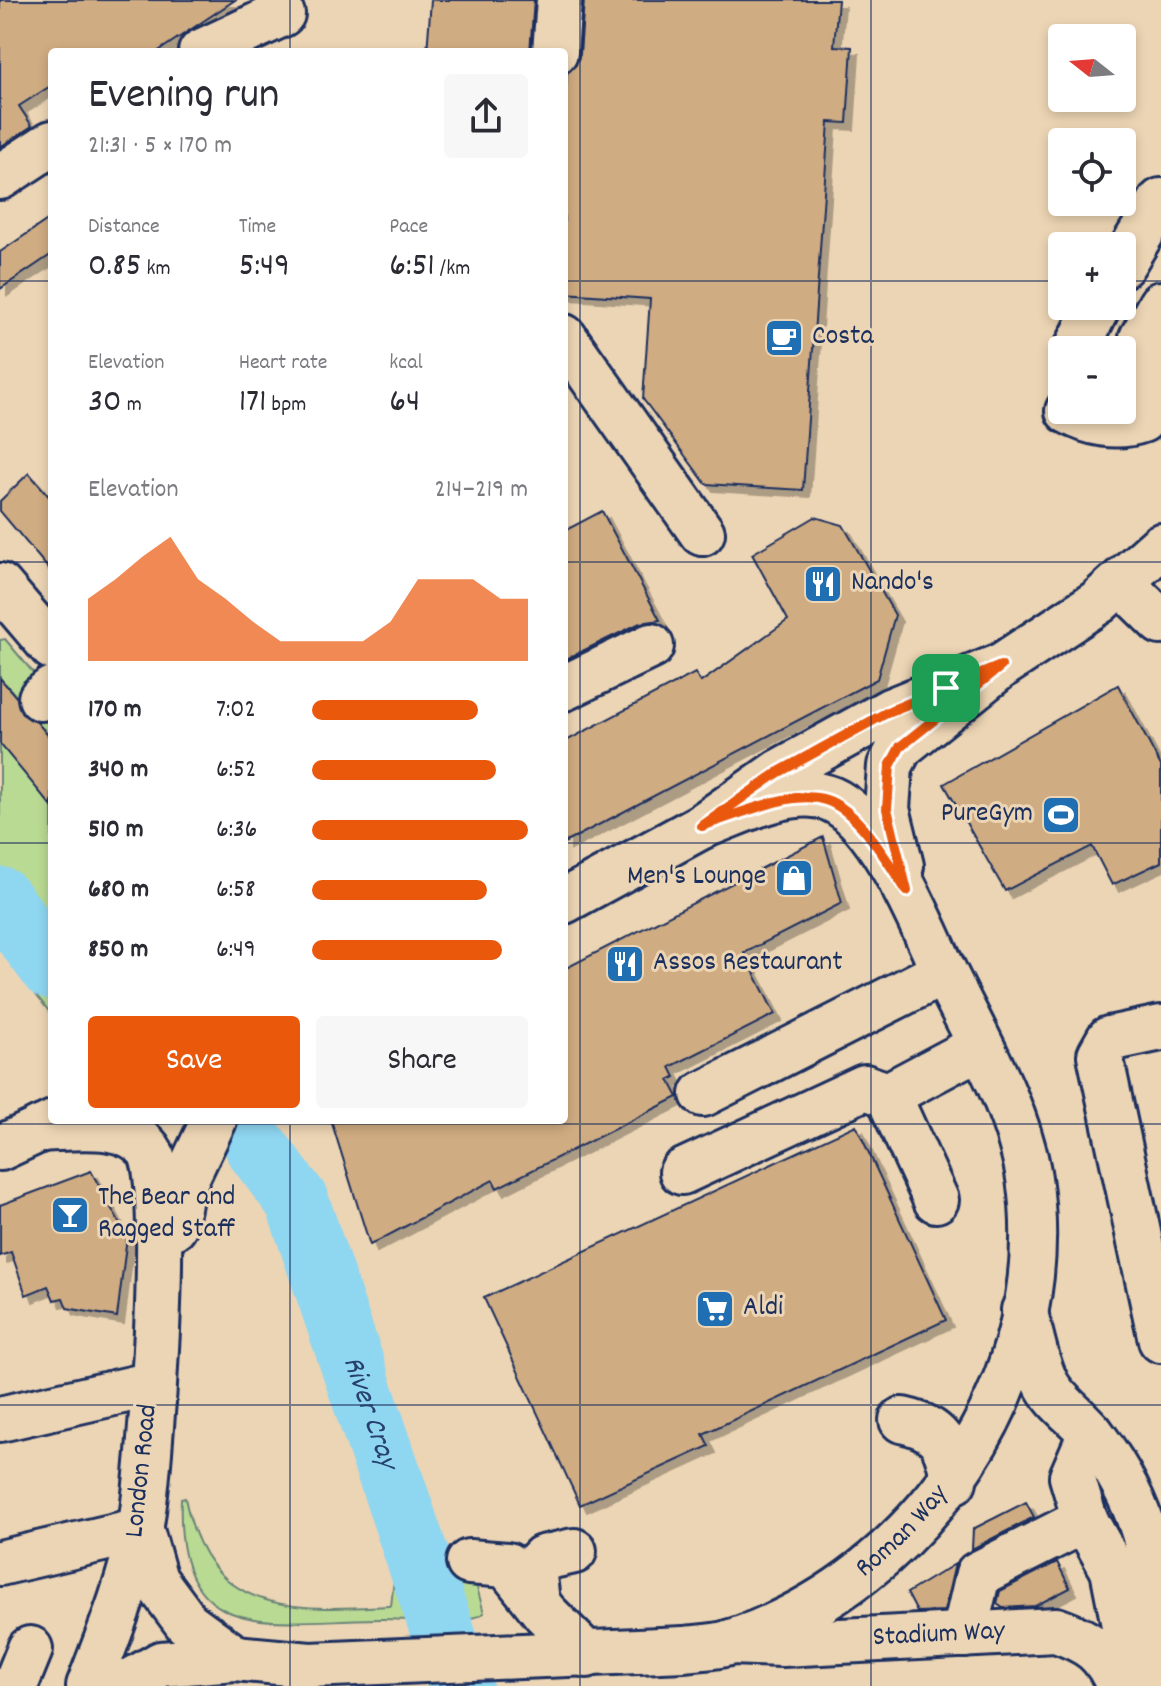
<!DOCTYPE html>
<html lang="en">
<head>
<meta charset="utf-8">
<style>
	body { margin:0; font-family:Dekko,sans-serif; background:#f7f7f7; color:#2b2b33; height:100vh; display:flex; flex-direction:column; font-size:30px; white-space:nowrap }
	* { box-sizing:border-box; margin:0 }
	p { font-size:26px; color:#7c7c81 }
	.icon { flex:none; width:44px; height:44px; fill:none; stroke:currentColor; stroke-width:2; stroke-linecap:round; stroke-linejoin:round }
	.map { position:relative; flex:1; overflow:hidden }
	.drawer { position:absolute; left:48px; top:48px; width:520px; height:1076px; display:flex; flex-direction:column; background:#fff; border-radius:8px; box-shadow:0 4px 12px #0003 }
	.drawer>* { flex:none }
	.needle { width:52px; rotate:287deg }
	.buttons { position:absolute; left:1048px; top:24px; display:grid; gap:16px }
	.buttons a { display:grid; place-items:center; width:88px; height:88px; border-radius:8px; background:#fff; box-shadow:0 4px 12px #0003; font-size:40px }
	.pin { position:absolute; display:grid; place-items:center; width:68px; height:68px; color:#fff; margin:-34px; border-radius:16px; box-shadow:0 4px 12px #0006 }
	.round { display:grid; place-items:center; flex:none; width:84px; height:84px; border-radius:8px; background:#f7f7f7 }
	.summary { display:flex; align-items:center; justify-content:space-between; height:136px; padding:0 40px }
	h1 { font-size:44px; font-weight:600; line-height:60px }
	.figures { display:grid; grid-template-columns:repeat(3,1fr); gap:12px; height:136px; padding:8px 40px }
	.figures div { display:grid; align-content:center }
	.figures b { font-size:34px; font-weight:600 }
	.figures small { font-size:22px; font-weight:400 }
	.figures p { font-size:22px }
	.chart { height:224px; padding:16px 40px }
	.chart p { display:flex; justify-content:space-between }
	.chart svg { width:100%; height:144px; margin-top:8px; fill:#ea580c; opacity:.7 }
	.button { display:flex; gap:16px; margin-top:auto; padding:16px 40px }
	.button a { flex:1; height:92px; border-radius:8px; background:#ea580c; color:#fff; font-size:32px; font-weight:600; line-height:92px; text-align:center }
	.button a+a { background:#f7f7f7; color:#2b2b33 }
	ul { padding:0 40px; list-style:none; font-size:26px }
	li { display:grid; grid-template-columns:128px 96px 1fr; align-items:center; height:60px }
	li i { height:20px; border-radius:10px; background:#ea580c }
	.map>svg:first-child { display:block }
</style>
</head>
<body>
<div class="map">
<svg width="1161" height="1686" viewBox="0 0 1161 1686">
	<defs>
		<filter id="shadow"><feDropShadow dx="7" dy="7" stdDeviation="0" flood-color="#0004"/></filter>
	</defs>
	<rect width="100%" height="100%" fill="#ecd5b4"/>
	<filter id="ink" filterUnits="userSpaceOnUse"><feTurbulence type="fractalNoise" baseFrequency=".0125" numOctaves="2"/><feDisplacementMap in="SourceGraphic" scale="16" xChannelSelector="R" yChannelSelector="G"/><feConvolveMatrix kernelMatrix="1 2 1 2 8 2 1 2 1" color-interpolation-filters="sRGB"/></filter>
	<g filter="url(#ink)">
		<g fill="#b9da93" stroke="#6a8478" stroke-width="2">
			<path d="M5 639 52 695V1015L0 949V640Z"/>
			<path d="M185 1498C209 1616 292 1611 391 1606L394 1579 473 1573 484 1613C466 1626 406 1619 382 1619 275 1619 175 1650 181 1499Z"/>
		</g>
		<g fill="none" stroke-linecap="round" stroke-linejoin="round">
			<g stroke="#8fd6f1" stroke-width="64">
				<path d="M0 899 52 968"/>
				<path id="s1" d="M257 1148 297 1201 461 1686"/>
			</g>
		</g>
		<g fill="#d0ac82" stroke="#1b2f5e" stroke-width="2" filter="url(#shadow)">
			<path d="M0 0H235L157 52H52V85L19 106 32 126 0 147Z"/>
			<path d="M431 0H534L530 52H427Z"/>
			<path d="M584 0H838L834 46 852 47 847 123 829 122 803 490 706 484 643 399 650 299 564 293V121L567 73 576 65 580 54Z"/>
			<path d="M52 217V254L0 289V252Z"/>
			<path d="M29 473 52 500V573L0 511V501Z"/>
			<path d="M602 511 660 620 640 623 564 660V531Z"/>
			<path d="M815 517 843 525 895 615 877 679 564 843V742L695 673 701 682 788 620 752 554Z"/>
			<path d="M0 678 17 698 22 714 37 722 52 740V807L0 744Z"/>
			<path d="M1118 685 1161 766V862L1112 885 1092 846 1005 891 944 784Z"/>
			<path d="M823 837 842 903 744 953 775 1014 670 1067 675 1077 669 1080 678 1097 497 1188 493 1180 370 1245 331 1120H564V969Z"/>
			<path d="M856 1125 946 1320 703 1434 709 1446 580 1505 484 1298Z"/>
			<path d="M91 1171 127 1237 117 1317 67 1308 63 1298 54 1300 48 1286 26 1295 11 1252 0 1256V1205Z"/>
			<path d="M1026 1502 1034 1517 972 1549 973 1529Z"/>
			<path d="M1057 1562 1070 1588 1035 1606 1003 1608 997 1604 1000 1591Z"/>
			<path d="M955 1564 944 1611 917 1612 907 1593Z"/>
		</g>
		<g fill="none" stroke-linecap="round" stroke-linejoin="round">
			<g stroke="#1b2f5e" stroke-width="50">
				<g id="minor">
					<path d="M201 52 282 14"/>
					<path d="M555 52 559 0"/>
					<path d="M0 177 52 143"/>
					<path d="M1122 265 1161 201"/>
					<path d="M564 337 702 533"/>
					<path d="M1076 350 1098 306"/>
					<path d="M1068 411C1091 424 1117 429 1142 420 1161 388 1160 370 1142 338L1161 304"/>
					<path d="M1122 584 1161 622"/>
					<path d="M564 688 651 646"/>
					<path d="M41 698 52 689"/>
					<path d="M1161 1028 1109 1039 1100 1055 1161 1340"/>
					<path d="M703 1094 944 972"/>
					<path d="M888 1095 980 1046"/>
					<path d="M682 1172 865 1087 888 1095 936 1200"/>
					<path d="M1024 1310C1031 1333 1035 1360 1045 1381 1054 1402 1080 1418 1094 1437 1155 1519 1161 1585 1154 1686"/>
					<path d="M0 1419 153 1384"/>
					<path d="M902 1420C942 1429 946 1443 954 1481"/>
					<path d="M1085 1520 1072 1477 1091 1433"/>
					<path d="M469 1562 507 1565 545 1613 587 1655"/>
					<path d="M0 1563 141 1530"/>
					<path d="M537 1602 533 1568 543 1558 574 1551"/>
					<path d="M964 1635 978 1574 1085 1520 1113 1570 1136 1686"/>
					<path id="s2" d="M731 1642 782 1644 1056 1630C1090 1642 1105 1652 1119 1686"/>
					<path d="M15 1686 30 1649"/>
				</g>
			</g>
			<g stroke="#1b2f5e" stroke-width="50">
				<g id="major">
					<path d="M0 586 52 647"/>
					<path d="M901 866 887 809 890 766 900 747 1001 666 1098 602 1161 546"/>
					<path d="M564 901 702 826 779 772 890 711 1001 666"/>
					<path d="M40 1129C75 1128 125 1119 149 1150 172 1180 150 1481 140 1530 130 1583 108 1636 89 1686"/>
					<path d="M0 1148 60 1120"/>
					<path d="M174 1227 182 1187 214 1120"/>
					<path d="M141 1530 155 1580 187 1623 235 1658"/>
					<path id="s3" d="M123 1686 161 1664 235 1658 310 1665 684 1649C700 1647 718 1647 732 1642 923 1579 1059 1379 1029 1178 1018 1104 969 1026 938 959 918 915 878 819 831 799 792 783 739 813 702 826"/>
				</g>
			</g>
			<use href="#minor" stroke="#ecd5b4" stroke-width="44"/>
			<use href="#major" stroke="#ecd5b4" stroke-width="44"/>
		</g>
	</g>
	<g fill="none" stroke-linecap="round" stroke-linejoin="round" filter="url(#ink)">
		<g stroke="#fff" stroke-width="16">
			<path id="route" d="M1001 666 900 747 890 766 887 809 907 891C834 776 825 783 702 826L779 772 890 711Z"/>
		</g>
		<use href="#route" stroke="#ea580c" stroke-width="10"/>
	</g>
	<path fill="none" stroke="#1b2f5e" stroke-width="2" stroke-opacity="0.55" d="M290 0V52M580 0V1686M871 0V1686M0 281H52M564 281H1062M1122 281H1161M0 562H52M564 562H1161M0 843H52M564 843H1161M290 1120V1686M0 1124H1161M0 1405H1161"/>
	<defs>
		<g id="cafe-square" transform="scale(2)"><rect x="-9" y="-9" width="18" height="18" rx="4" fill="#1f6fb2" stroke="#ecd5b4"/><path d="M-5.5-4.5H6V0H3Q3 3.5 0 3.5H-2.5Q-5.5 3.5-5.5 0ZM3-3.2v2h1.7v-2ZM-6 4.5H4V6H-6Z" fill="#fff"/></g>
		<g id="restaurant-square" transform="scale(2)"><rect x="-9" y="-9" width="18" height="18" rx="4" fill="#1f6fb2" stroke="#ecd5b4"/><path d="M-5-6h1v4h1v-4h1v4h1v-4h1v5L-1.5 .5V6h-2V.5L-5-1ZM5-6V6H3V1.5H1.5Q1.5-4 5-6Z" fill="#fff"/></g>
		<g id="stadium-square" transform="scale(2)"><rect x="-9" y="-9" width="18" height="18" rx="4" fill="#1f6fb2" stroke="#ecd5b4"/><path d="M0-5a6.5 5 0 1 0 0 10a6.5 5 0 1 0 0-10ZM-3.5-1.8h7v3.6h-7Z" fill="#fff"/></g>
		<g id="shop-square" transform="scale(2)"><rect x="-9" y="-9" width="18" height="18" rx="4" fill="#1f6fb2" stroke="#ecd5b4"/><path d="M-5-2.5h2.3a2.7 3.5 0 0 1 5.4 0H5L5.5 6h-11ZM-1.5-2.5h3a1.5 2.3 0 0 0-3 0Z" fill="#fff"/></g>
		<g id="bar-square" transform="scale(2)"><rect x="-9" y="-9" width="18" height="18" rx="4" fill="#1f6fb2" stroke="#ecd5b4"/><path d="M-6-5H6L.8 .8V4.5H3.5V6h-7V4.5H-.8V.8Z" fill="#fff"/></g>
		<g id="supermarket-square" transform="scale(2)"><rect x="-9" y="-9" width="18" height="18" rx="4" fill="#1f6fb2" stroke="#ecd5b4"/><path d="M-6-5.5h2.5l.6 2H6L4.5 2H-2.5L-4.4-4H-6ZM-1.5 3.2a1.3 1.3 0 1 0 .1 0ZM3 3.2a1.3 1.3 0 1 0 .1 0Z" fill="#fff"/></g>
	</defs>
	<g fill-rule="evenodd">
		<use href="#cafe-square" x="784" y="338"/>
		<use href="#restaurant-square" x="823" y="584"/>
		<use href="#stadium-square" x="1061" y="815"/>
		<use href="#shop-square" x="794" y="878"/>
		<use href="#restaurant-square" x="625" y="964"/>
		<use href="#bar-square" x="70" y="1215"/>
		<use href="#supermarket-square" x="715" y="1309"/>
	</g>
	<g text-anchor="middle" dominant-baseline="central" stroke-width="6" stroke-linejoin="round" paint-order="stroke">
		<g font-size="28" fill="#1b2f5e" stroke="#ecd5b4" text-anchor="start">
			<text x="812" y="338">Costa</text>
			<text x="851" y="584">Nando's</text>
			<text x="1033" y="815" text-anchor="end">PureGym</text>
			<text x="766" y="878" text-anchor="end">Men's Lounge</text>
			<text x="653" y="964">Assos Restaurant</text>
			<text x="98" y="1199">The Bear and<tspan x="98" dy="32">Ragged Staff</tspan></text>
			<text x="743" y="1309">Aldi</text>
		</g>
		<g font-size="28" fill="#1b2f5e" stroke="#ecd5b4">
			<text transform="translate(143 1471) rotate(-84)">London Road</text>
			<text stroke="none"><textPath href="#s3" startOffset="822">Roman Way</textPath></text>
			<text stroke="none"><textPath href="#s2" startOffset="208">Stadium Way</textPath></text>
		</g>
		<g font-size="30" font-style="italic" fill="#27406d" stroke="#ecd5b4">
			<text stroke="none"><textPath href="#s1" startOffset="290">River Cray</textPath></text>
		</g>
	</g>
</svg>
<div class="buttons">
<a><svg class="needle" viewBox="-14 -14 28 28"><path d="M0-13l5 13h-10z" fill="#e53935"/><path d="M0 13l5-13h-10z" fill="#7c7c81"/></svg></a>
<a><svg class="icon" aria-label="locate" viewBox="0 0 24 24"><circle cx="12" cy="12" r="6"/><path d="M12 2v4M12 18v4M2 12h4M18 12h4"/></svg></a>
<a>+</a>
<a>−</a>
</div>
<div class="pin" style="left:946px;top:688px;background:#1e9e55"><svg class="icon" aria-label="arrive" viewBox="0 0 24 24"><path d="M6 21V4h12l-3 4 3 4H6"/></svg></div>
<section class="drawer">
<div class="summary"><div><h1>Evening run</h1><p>21:31 · 5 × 170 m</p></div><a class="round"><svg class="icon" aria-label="share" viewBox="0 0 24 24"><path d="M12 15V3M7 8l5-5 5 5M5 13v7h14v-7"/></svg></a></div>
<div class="figures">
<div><p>Distance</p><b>0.85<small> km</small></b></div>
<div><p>Time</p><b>5:49</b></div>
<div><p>Pace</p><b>6:51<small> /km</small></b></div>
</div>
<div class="figures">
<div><p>Elevation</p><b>30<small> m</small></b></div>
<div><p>Heart rate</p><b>171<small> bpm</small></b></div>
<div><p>kcal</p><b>64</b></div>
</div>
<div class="chart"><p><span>Elevation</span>214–219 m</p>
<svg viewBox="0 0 160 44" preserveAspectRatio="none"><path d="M0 44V25L10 19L20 12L30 6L40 19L50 25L60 32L70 38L80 38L90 38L100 38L110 32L120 19L130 19L140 19L150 25L160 25V44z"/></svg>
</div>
<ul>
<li><b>170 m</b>7:02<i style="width:77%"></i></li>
<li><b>340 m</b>6:52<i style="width:85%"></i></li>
<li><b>510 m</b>6:36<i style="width:100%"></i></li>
<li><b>680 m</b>6:58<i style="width:81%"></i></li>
<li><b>850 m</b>6:49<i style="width:88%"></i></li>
</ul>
<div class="button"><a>Save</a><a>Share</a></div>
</section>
</div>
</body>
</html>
